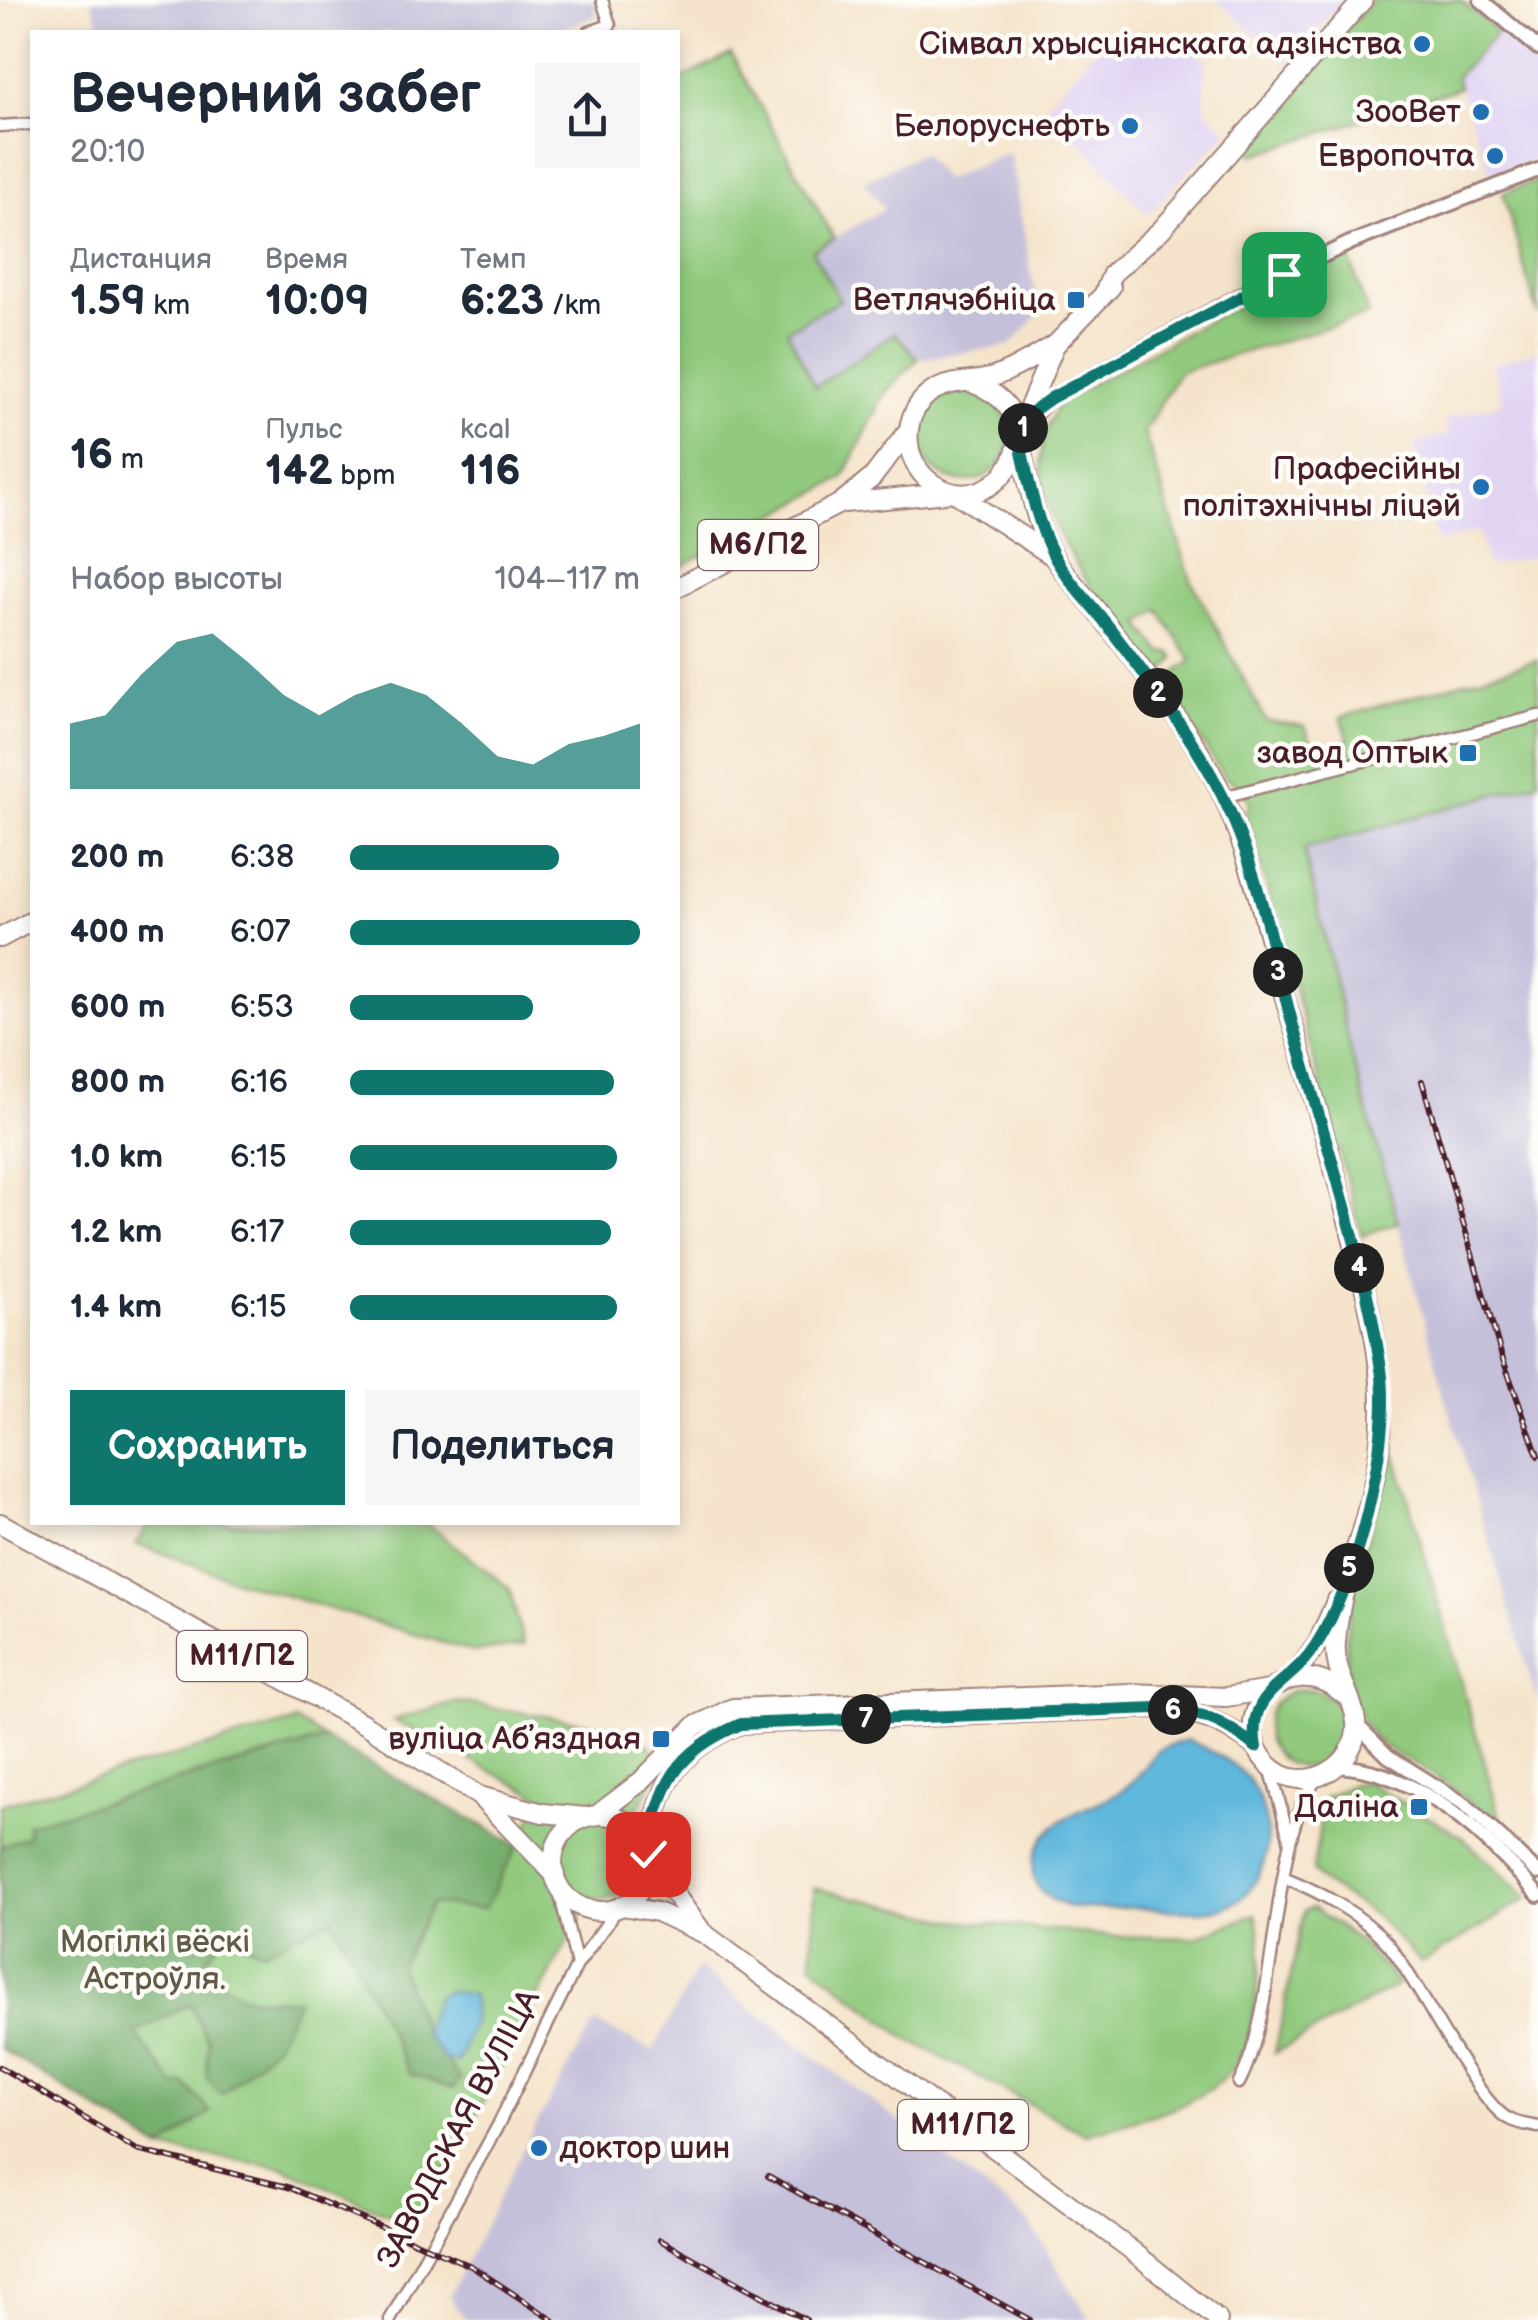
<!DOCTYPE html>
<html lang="ru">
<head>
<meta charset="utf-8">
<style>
	body { margin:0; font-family:"Balsamiq Sans",sans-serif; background:#f6f6f7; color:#1f2937; height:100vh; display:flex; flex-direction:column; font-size:38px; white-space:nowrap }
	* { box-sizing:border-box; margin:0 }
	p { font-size:32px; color:#747a83 }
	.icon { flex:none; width:55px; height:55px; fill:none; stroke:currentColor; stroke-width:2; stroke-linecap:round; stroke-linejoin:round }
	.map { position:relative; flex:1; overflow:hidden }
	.drawer { position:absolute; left:30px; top:30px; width:650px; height:1495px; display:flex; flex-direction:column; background:#fff; border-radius:0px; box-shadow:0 5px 15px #0003 }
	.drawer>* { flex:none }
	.pin { position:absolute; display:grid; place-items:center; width:85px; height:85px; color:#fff; margin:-42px; border-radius:20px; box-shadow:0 5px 15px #0006 }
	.km { position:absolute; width:50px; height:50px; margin:-25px; border-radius:50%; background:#222; color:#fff; font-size:28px; line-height:50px; text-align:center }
	.round { display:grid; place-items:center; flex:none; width:105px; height:105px; border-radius:0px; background:#f6f6f7 }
	.headline { display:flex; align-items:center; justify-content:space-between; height:170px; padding:0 40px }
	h1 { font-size:55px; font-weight:800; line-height:75px }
	.figures { display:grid; grid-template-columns:repeat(3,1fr); gap:15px; height:170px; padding:10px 40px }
	.figures div { display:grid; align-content:center }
	.figures b { font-size:42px; font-weight:800 }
	.figures small { font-size:28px; font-weight:400 }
	.figures p { font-size:28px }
	.chart { height:280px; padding:20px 40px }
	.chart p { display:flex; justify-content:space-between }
	.chart svg { width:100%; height:180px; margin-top:10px; fill:#0f766e; opacity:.7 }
	.primary-button { display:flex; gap:20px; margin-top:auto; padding:20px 40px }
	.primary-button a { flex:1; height:115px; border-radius:0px; background:#0f766e; color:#fff; font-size:40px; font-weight:800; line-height:115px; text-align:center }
	.primary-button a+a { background:#f6f6f7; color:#1f2937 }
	ul { padding:0 40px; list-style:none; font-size:32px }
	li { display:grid; grid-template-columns:160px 120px 1fr; align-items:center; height:75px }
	li i { height:25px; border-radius:12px; background:#0f766e }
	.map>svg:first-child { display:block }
</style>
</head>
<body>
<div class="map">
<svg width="1538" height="2320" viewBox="0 0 1538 2320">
	<rect width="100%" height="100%" fill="#fdfcf7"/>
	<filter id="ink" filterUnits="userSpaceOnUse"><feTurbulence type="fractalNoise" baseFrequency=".01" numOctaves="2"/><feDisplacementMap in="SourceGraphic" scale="20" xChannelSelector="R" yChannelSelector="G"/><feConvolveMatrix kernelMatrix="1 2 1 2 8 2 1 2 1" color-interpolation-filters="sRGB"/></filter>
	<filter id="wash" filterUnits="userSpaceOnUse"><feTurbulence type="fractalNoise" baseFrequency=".0048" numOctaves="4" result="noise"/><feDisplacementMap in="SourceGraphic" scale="40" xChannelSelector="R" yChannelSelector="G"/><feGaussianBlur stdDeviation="2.25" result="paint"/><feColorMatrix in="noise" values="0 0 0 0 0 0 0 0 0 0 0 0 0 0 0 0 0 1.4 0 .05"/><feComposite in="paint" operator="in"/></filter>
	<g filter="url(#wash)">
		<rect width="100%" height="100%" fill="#f5e4cb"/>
		<g fill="#e1d4f3">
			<path d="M1216 0H1343L1286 63Z"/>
			<path d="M1112 30 1137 51 1181 36 1206 59 1204 108 1228 131 1147 214 1046 105Z"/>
			<path d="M1498 32 1538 67V158L1491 174 1455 77Z"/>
			<path d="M1538 350V556L1488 566 1478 530 1437 543 1414 444 1449 434 1445 419 1503 403 1492 364Z"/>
		</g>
		<g fill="#c5c0da">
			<path d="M91 0H593L597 16 547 32H103Z"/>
			<path d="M1009 152 1039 314 1010 346 918 359 895 334 815 388 786 330 839 300 812 251 884 209 864 181 922 153 945 180Z"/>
			<path d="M1538 782V1704L1446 1399 1353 1061 1303 849Z"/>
			<path d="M698 1967 1028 2221 1090 2320H466L449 2297 529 2137 595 2022 653 2051Z"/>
		</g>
		<g fill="#91ca7e" stroke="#6e7454" stroke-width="2.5">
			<path d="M1373 0H1460L1498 32 1456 77 1459 88 1254 155 1244 145Z"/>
			<path d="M731 54 834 238 812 251 840 300 787 330 815 387 895 333 918 359 885 393 843 478 678 568V81Z"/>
			<path d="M1538 180V315L1503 193Z"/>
			<path d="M1346 246 1368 315 1179 372 1144 432 1191 580 1266 721 1305 726 1314 749 1349 740 1341 717 1538 660V782L1304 849 1353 1061 1398 1222 1362 1236 1258 855 1242 819 1250 804 1237 784 1224 777 1168 689 1173 675 1192 661 1159 610 1140 624 1161 652 1171 653 1175 659 1158 677C1107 604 994 492 1062 400Z"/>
			<circle cx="964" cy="436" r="45"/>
			<path d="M1392 1443 1499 1814 1494 1820C1473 1805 1453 1789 1432 1774 1411 1760 1384 1752 1369 1731 1312 1650 1377 1533 1392 1443Z"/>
			<path d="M150 1523H426L509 1588 524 1645 474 1652 244 1583 136 1544Z"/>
			<circle cx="1305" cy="1728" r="39"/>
			<path d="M458 1702 635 1731 657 1754 659 1770 625 1834C654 1866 632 1904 590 1899L442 2179 410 2224 283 2167 161 2149 0 2048V1805L297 1721 325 1739 175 1780 333 1919 410 2074 460 2079 445 2060H458L437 1996 424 2032 400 1966 431 1904 518 1845 541 1797 393 1720Z"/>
			<path d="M1367 1782 1462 1837 1528 1898 1421 1963 1376 1916 1322 1882 1313 1870 1324 1798 1353 1784Z"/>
			<path d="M814 1888 952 1920 1109 1936 1194 1938 1256 1914C1263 1941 1260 1963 1257 1990 1254 2012 1253 2038 1241 2057 1213 2106 1135 2119 1086 2134L906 2038 812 1964Z"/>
			<path d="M1312 1908 1359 1941 1399 1984 1275 2053 1304 1911Z"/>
		</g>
		<path fill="#74ae6d" stroke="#5f664c" stroke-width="2.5" d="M325 1739 518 1845 484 1909 431 1904 400 1966 424 2032 460 2079 453 2089 410 2074 333 1919 262 1951 224 1935 201 1966 243 1997 298 2000 276 2044 222 2094 207 2078 208 2041 190 2004 135 2033 174 2085 185 2084 210 2112 161 2149 0 2048V1846L27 1837 28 1824Z"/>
		<g fill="#60b8dd" stroke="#556c84" stroke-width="2.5">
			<path d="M1188 1740C1231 1761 1257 1773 1266 1823 1273 1859 1253 1905 1212 1910 1188 1913 1160 1909 1136 1908 1115 1907 1088 1911 1067 1906 1052 1902 1032 1888 1033 1871 1035 1811 1101 1811 1130 1784 1156 1761 1144 1750 1188 1740Z"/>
			<path d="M447 1991 472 1995 474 2020 458 2061 445 2060 424 2032 436 1997Z"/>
		</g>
	</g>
	<g filter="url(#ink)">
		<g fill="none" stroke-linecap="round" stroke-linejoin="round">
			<g stroke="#a0827b" stroke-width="15">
				<g id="minor">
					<path d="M589 32 610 25 602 0"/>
					<path d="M0 126 32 124"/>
					<path d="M1223 797 1538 716"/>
					<path d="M1270 1767 1290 1842"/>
					<path d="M1286 1878C1320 1892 1363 1915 1388 1944 1419 1981 1476 2103 1509 2119 1517 2124 1529 2125 1538 2127"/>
					<path d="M557 1883 577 1965"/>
					<path d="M1239 2083C1281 2003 1270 1831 1318 1778"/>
					<path d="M390 2320 496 2129 577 1965 618 1908"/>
				</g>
			</g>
			<g stroke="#a0827b" stroke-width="18">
				<g id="tertiary">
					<path d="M1481 0 1538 48"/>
					<path d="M1028 420 1051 398 1250 290 1350 243 1538 170"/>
					<path d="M1356 1724 1388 1756 1466 1805 1538 1873"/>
					<path d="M1339 1766C1418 1771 1489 1837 1538 1895"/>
				</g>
			</g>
			<g stroke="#a0827b" stroke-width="22">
				<g id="primary">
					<path d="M1105 291 1112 274 1161 230 1363 0"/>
					<path d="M968 382C1067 412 998 529 932 483 901 461 900 412 933 391 951 380 973 383 993 377 1015 370 1035 356 1055 345"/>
					<path d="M1019 431 1055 345 1111 287"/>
					<path d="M1019 439C1028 477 1034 525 1055 559 1070 582 1091 602 1107 624 1149 679 1195 736 1224 798 1252 861 1267 931 1285 998 1309 1081 1334 1164 1355 1248 1376 1334 1393 1407 1371 1495 1360 1543 1339 1592 1336 1642 1333 1675 1353 1693 1356 1722 1360 1766 1303 1799 1269 1765 1221 1717 1289 1644 1344 1695"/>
					<path d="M955 493 1054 557"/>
					<path d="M844 503 947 493"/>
					<path d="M678 587 839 504 872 478 908 431"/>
					<path d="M0 938 32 921"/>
					<path d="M1292 1678 1318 1643 1336 1601"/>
					<path d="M597 1815 640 1782 695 1726 733 1708 1131 1693 1226 1697 1269 1690"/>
					<path d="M648 1854C660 1784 673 1753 741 1724L1156 1708C1199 1713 1223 1721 1256 1747"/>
				</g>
			</g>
			<g stroke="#a0827b" stroke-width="22">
				<g id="trunk">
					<path d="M0 1523 364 1724 479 1796 555 1875"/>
					<path d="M479 1796 543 1813 586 1817"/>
					<circle cx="601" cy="1863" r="48"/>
					<path d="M649 1859 701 1930"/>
					<path d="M622 1906 657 1912 705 1934 1130 2249 1218 2320"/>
				</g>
			</g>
			<use href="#minor" stroke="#fff" stroke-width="10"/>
			<use href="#tertiary" stroke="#fff" stroke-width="12"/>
			<use href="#primary" stroke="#fff" stroke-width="18"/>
			<use href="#trunk" stroke="#fff" stroke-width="18"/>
			<g stroke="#4a1f2b" stroke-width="6">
				<g id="rail">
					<path d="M1422 1081 1501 1354 1538 1456"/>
					<path d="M0 2067 137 2150 288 2187 471 2266 553 2320"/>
					<path d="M768 2176 1030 2320"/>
					<path d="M660 2240 806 2320"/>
				</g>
			</g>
			<use href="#rail" stroke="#fdfcf7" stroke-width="2.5" stroke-dasharray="8" stroke-linecap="butt"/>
		</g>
	</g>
	<g fill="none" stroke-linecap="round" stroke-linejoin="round" filter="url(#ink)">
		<g stroke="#fff" stroke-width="20">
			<path id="route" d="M648 1854C660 1784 674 1753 741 1724L1156 1708C1203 1713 1219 1718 1256 1747 1246 1689 1290 1687 1316 1645 1356 1583 1392 1442 1381 1369 1364 1256 1326 1144 1295 1033 1273 955 1259 868 1222 795 1192 735 1149 680 1108 626 1091 603 1066 580 1053 554 1035 519 1028 477 1019 439L1033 411 1051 398 1284 274"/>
		</g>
		<use href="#route" stroke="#0f766e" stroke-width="12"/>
	</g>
	<g fill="#1f6fb2" stroke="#fdfcf7" stroke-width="4">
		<circle cx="1422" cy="44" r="10"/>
		<circle cx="1481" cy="112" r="10"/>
		<circle cx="1130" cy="126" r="10"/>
		<circle cx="1495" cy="156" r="10"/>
		<rect x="1066" y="290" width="20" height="20" rx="5"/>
		<circle cx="1481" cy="487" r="10"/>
		<rect x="1458" y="743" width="20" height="20" rx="5"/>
		<rect x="651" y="1729" width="20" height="20" rx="5"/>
		<rect x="1409" y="1797" width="20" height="20" rx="5"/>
		<circle cx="539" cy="2148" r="10"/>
	</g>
	<g text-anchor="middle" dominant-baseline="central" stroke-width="9" stroke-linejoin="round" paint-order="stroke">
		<g fill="#fdfcf7" stroke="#806168" stroke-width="2.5">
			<rect x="698" y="520" width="120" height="50" rx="8"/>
			<rect x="177" y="1631" width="130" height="50" rx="8"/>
			<rect x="898" y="2100" width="130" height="50" rx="8"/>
		</g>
		<g font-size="30" font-weight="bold" fill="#4a1f2b">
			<text x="758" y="545">М6/П2</text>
			<text x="242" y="1656">М11/П2</text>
			<text x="963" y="2125">М11/П2</text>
		</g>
		<g font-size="32" fill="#4a1f2b" stroke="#fdfcf7" text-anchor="end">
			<text x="1402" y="44">Сімвал хрысціянскага адзінства</text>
			<text x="1461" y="112">ЗооВет</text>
			<text x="1110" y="126">Белоруснефть</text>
			<text x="1475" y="156">Европочта</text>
			<text x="1056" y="300">Ветлячэбніца</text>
			<text x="1461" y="469">Прафесійны<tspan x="1461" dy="37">політэхнічны ліцэй</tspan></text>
			<text x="1448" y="753">завод Оптык</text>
			<text x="641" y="1739">вуліца Абʼяздная</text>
			<text x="1399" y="1807">Даліна</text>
			<text x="559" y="2148" text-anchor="start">доктор шин</text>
		</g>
		<g font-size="32" fill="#635b48" stroke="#fdfcf7">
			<text x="155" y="1942">Могілкі вёскі<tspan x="155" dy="37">Астроўля.</tspan></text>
		</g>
		<g font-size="32" fill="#4a1f2b" stroke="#fdfcf7">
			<text transform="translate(459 2129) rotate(-62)">ЗАВОДСКАЯ ВУЛІЦА</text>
		</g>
	</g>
</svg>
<div class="pin" style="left:1284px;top:274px;background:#1e9e55"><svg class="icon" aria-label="arrive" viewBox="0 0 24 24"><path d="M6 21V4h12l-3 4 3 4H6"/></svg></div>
<div class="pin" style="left:648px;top:1854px;background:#d93025"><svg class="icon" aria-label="check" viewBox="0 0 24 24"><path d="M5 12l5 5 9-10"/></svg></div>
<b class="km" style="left:1023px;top:428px">1</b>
<b class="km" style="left:1158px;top:693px">2</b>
<b class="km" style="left:1278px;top:972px">3</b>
<b class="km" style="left:1359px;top:1268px">4</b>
<b class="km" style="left:1349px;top:1568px">5</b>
<b class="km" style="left:1173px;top:1710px">6</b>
<b class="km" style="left:866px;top:1719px">7</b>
<section class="drawer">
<div class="headline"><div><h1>Вечерний забег</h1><p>20:10</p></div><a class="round"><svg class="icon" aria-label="share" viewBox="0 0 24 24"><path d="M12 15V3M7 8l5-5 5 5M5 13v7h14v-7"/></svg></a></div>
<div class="figures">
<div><p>Дистанция</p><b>1.59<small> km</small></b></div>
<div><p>Время</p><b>10:09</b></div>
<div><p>Темп</p><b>6:23<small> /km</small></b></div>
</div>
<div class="figures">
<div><b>16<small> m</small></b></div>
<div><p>Пульс</p><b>142<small> bpm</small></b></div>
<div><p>kcal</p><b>116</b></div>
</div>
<div class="chart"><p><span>Набор высоты</span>104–117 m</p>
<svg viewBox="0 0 160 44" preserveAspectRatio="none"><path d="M0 44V28L10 26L20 16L30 8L40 6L50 13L60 21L70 26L80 21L90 18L100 21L110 28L120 36L130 38L140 33L150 31L160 28V44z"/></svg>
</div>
<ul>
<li><b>200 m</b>6:38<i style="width:72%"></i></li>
<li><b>400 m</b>6:07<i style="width:100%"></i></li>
<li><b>600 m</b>6:53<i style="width:63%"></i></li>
<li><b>800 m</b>6:16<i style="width:91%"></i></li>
<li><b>1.0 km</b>6:15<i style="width:92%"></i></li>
<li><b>1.2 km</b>6:17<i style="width:90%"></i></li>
<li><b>1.4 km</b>6:15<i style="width:92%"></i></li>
</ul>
<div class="primary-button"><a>Сохранить</a><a>Поделиться</a></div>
</section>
</div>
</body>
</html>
